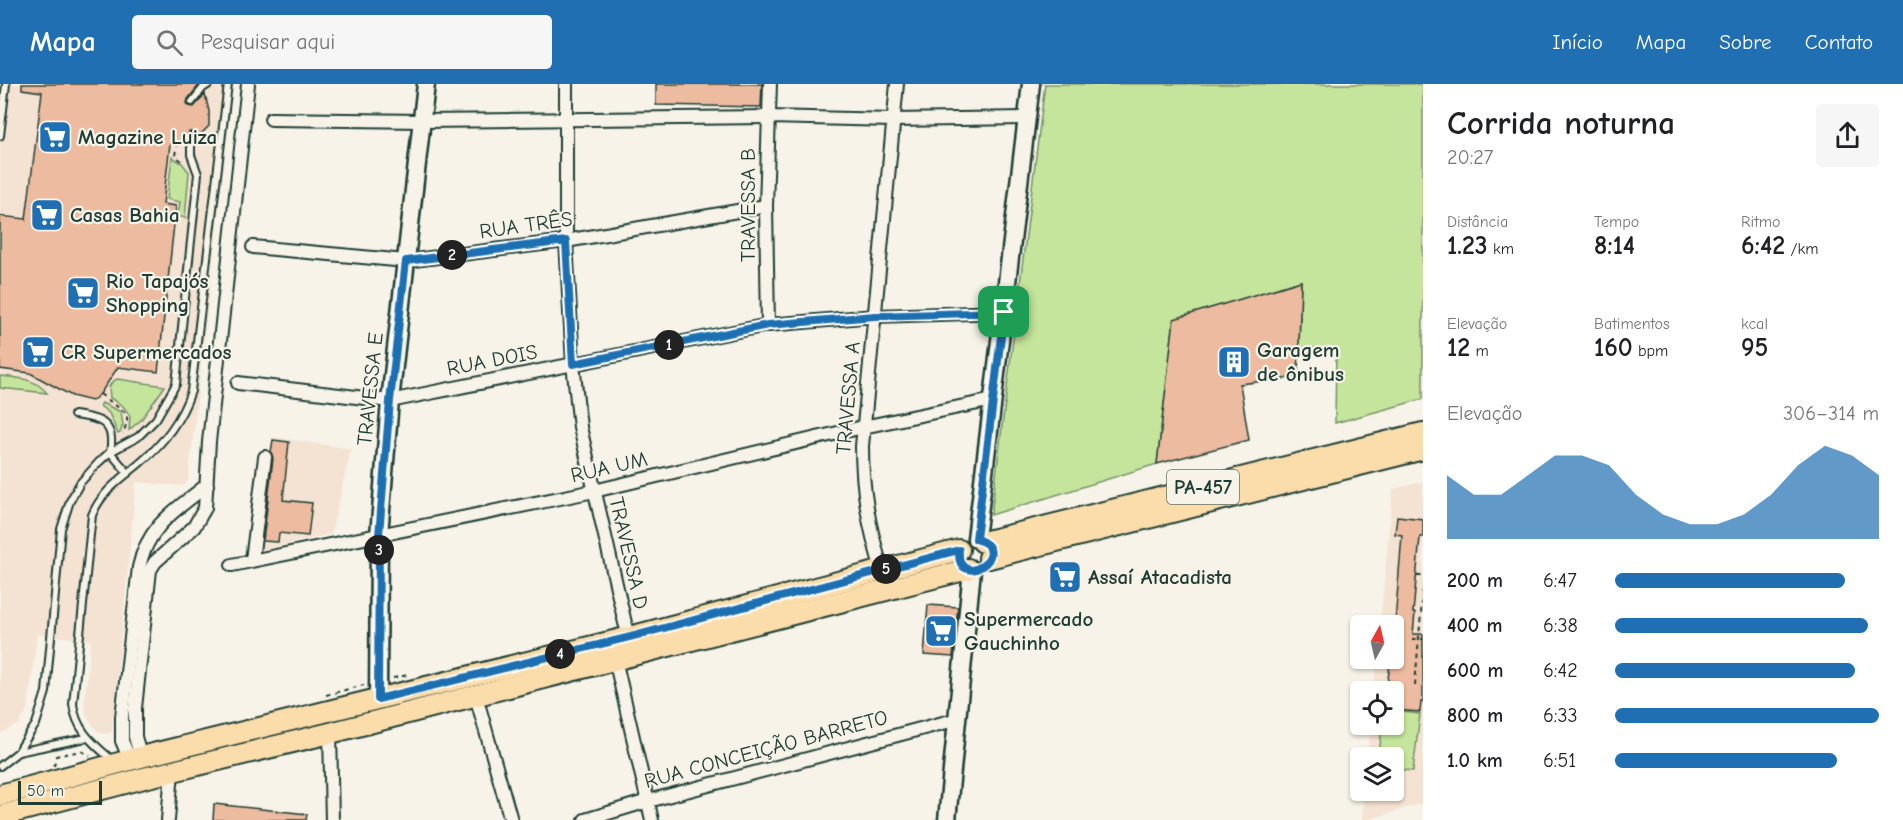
<!DOCTYPE html>
<html lang="pt">
<head>
<meta charset="utf-8">
<style>
	body { margin:0; font-family:"Comic Neue",sans-serif; background:#f6f6f6; color:#202124; height:100vh; display:flex; flex-direction:column; font-size:22px; white-space:nowrap }
	* { box-sizing:border-box; margin:0 }
	p { font-size:20px; color:#757577 }
	.icon { flex:none; width:33px; height:33px; fill:none; stroke:currentColor; stroke-width:2; stroke-linecap:round; stroke-linejoin:round }
	.map { position:relative; flex:1; overflow:hidden }
	.sheet { display:flex; flex-direction:column; background:#fff; width:480px }
	.sheet>* { flex:none }
	.needle { width:39px; rotate:8deg }
	.fabs { position:absolute; left:1350px; top:531px; display:grid; gap:12px }
	.fabs a { display:grid; place-items:center; width:54px; height:54px; border-radius:6px; background:#fff; box-shadow:0 2px 4px #0004; font-size:30px }
	.scale { position:absolute; left:18px; bottom:15px; width:84px; box-sizing:border-box; padding-left:6px; border:3px solid #1f3d34; border-top:0; font-size:16px; line-height:21px; white-space:nowrap; color:#1f3d34; -webkit-text-stroke:4px #f7f3e8; paint-order:stroke }
	.pin { position:absolute; display:grid; place-items:center; width:51px; height:51px; color:#fff; margin:-26px; border-radius:12px; box-shadow:0 3px 9px #0006 }
	.km { position:absolute; width:30px; height:30px; margin:-15px; border-radius:50%; background:#222; color:#fff; font-size:16px; line-height:30px; text-align:center }
	.round { display:grid; place-items:center; flex:none; width:63px; height:63px; border-radius:6px; background:#f6f6f6 }
	.overview { display:flex; align-items:center; justify-content:space-between; height:102px; padding:0 24px }
	h1 { font-size:33px; font-weight:800; line-height:45px }
	.figures { display:grid; grid-template-columns:repeat(3,1fr); gap:9px; height:102px; padding:6px 24px }
	.figures div { display:grid; align-content:center }
	.figures b { font-size:26px; font-weight:800 }
	.figures small { font-size:16px; font-weight:400 }
	.figures p { font-size:16px }
	.chart { height:168px; padding:12px 24px }
	.chart p { display:flex; justify-content:space-between }
	.chart svg { width:100%; height:108px; margin-top:6px; fill:#1f6fb2; opacity:.7 }
	ul { padding:0 24px; list-style:none; font-size:20px }
	li { display:grid; grid-template-columns:96px 72px 1fr; align-items:center; height:45px }
	li i { height:15px; border-radius:8px; background:#1f6fb2 }
	header { display:flex; align-items:center; gap:36px; box-sizing:border-box; height:84px; padding:0 30px; background:#1f6fb2; color:#fff }
	header strong { font-size:28px }
	nav { display:flex; gap:33px; margin-inline-start:auto; font-size:21px }
	.search { width:420px; height:54px; background:#f6f6f6; display:flex; align-items:center; gap:15px; box-sizing:border-box; padding:0 21px; border-radius:6px; color:#757577; font-size:22px }
	main { display:flex; flex:1; min-height:0 }
	.map>svg:first-child { display:block }
</style>
</head>
<body>
<header>
<strong>Mapa</strong>
<div class="search"><svg class="icon" aria-label="search" viewBox="0 0 24 24"><circle cx="10" cy="10" r="6"/><path d="M15 15l6 6"/></svg>Pesquisar aqui</div>
<nav><a>Início</a><a>Mapa</a><a>Sobre</a><a>Contato</a></nav>
</header>
<main>
<div class="map">
<svg width="1423" height="736" viewBox="0 0 1423 736">
	<rect width="100%" height="100%" fill="#f7f3e8"/>
	<filter id="ink" filterUnits="userSpaceOnUse"><feTurbulence type="fractalNoise" baseFrequency=".0167" numOctaves="2"/><feDisplacementMap in="SourceGraphic" scale="12" xChannelSelector="R" yChannelSelector="G"/><feConvolveMatrix kernelMatrix="1 2 1 2 8 2 1 2 1" color-interpolation-filters="sRGB"/></filter>
	<g filter="url(#ink)">
		<g fill="#f4e2d2">
			<path d="M0 0H233L188 397 183 402 136 398 112 648 105 650 97 647 86 631 84 620 91 556 37 550 28 624 19 640 0 650Z"/>
			<path d="M272 353 351 365 331 450 258 467Z"/>
			<path d="M1423 398V719L1367 736H1362L1364 707 1394 706V674L1367 673 1371 641 1394 640V608L1374 607 1377 575 1394 574V542L1380 541 1393 405Z"/>
		</g>
		<g fill="#c5e49c" stroke="#729068" stroke-width="1.5">
			<path d="M1045 0H1423V315L1335 339 1336 266 1299 263 1301 197 1174 235 1157 380 991 431Z"/>
			<path d="M172 73 182 79 189 88 185 134 178 132 180 118 167 115Z"/>
			<path d="M0 292C18 294 35 294 47 309L0 304Z"/>
			<path d="M117 295 165 302 141 336 129 346 130 332 123 322 110 314 109 303 112 298Z"/>
			<path d="M102 319 121 328 123 341 120 349 118 350 109 329 100 322Z"/>
			<path d="M1394 627 1420 630 1413 687 1394 685V674L1379 673 1382 641 1394 640Z"/>
		</g>
		<g fill="#edbb9f" stroke="#1f3d34" stroke-width="1.5">
			<path d="M22 0H200L188 15 187 19 189 22 194 23 205 10 209 27V42L202 49 196 51 193 48H189L186 55 170 60 163 120 176 122 158 288 118 283 100 310 92 317 72 312 30 289 0 285V132L26 135 42 8 22 5Z"/>
			<path d="M656 0H762L761 23 656 21Z"/>
			<path d="M1301 197 1298 293 1240 300 1249 356 1157 380 1174 235Z"/>
			<path d="M273 356 289 358 283 416 312 419 308 452 279 449 278 458 263 457 273 374 271 368Z"/>
			<path d="M1397 432 1423 435V453H1420L1413 529H1415L1413 550H1423V618H1421L1420 628 1394 626V608H1386L1391 574H1394V551L1402 451 1395 450Z"/>
			<path d="M928 521 958 523 953 573 924 571Z"/>
			<path d="M214 720 307 730 306 736H213Z"/>
		</g>
		<g fill="none" stroke-linecap="round" stroke-linejoin="round">
			<g stroke="#1f3d34" stroke-width="10">
				<g id="service">
					<path d="M192 18 203 4 209 0"/>
					<path d="M0 52 6 0"/>
					<path d="M74 331C99 334 116 338 110 368L128 389"/>
					<path d="M18 668 86 654"/>
					<path d="M113 677C94 660 76 647 73 620L92 431C102 407 120 396 140 379 164 359 181 337 191 307L228 0"/>
					<path d="M0 682 18 668 28 652 36 640 46 608 61 445 70 417 80 399 99 378 110 368 138 353 156 335 176 300 198 90 191 71V53"/>
				</g>
			</g>
			<g stroke="#1f3d34" stroke-width="16">
				<g id="minor">
					<path d="M566 0V157L573 280 580 343 625 539 630 553"/>
					<path d="M271 35 423 37 768 33 893 36 1028 34"/>
					<path d="M253 163 406 177 566 157 766 122"/>
					<path d="M768 241 766 122 770 0"/>
					<path d="M238 299 390 317 768 241 875 232 1004 228"/>
					<path d="M252 476 265 373"/>
					<path d="M232 481 594 407 863 343 993 316"/>
					<path d="M882 486C869 443 862 407 862 362L897 0"/>
					<path d="M615 575 652 736"/>
					<path d="M476 612 511 736"/>
					<path d="M330 649 332 736"/>
					<path d="M141 673 135 653V624L150 486 155 478 194 443 205 424 209 358 248 0"/>
					<path d="M130 676 122 657V633L139 483C148 441 176 426 207 401"/>
					<path d="M168 736 172 687"/>
					<path d="M585 736 648 717 958 635"/>
				</g>
			</g>
			<g stroke="#1f3d34" stroke-width="21">
				<g id="tertiary">
					<path d="M976 455 1031 0"/>
					<path d="M378 615 379 451 390 317 426 0"/>
					<path d="M947 736 972 486"/>
				</g>
			</g>
			<g stroke="#1f3d34" stroke-width="24">
				<g id="primary">
					<path d="M983 458 1423 349"/>
					<path d="M989 474 1423 365"/>
					<path d="M0 711 141 673 630 553 959 466"/>
					<path d="M0 732 144 694 330 649 968 485"/>
				</g>
			</g>
			<g stroke="#1f3d34" stroke-width="2" stroke-dasharray="4.5 4.5" stroke-linecap="butt">
				<path d="M177 58 175 72 185 79"/>
				<path d="M100 310 127 330V338L123 350"/>
				<path d="M1417 492H1423"/>
				<path d="M1412 555H1423"/>
				<path d="M393 594 408 591"/>
				<path d="M1415 601 1423 505"/>
				<path d="M326 611 364 601"/>
				<path d="M54 682 56 672 81 667 90 671"/>
			</g>
			<use href="#service" stroke="#f7f3e8" stroke-width="6"/>
			<use href="#minor" stroke="#f7f3e8" stroke-width="12"/>
			<use href="#tertiary" stroke="#f7f3e8" stroke-width="16"/>
			<use href="#primary" stroke="#fbddab" stroke-width="20"/>
		</g>
	</g>
	<g fill="none" stroke-linecap="round" stroke-linejoin="round" filter="url(#ink)">
		<g stroke="#fff" stroke-width="12">
			<path id="route" d="M566 157 573 280 768 241 875 232 1004 228 976 455C1018 468 956 510 959 466L630 553 378 615 379 451 390 317 406 177Z"/>
		</g>
		<use href="#route" stroke="#1f6fb2" stroke-width="8"/>
	</g>
	<defs>
		<g id="supermarket-square" transform="scale(1.725)"><rect x="-9" y="-9" width="18" height="18" rx="4" fill="#1f6fb2" stroke="#f7f3e8"/><path d="M-6-5.5h2.5l.6 2H6L4.5 2H-2.5L-4.4-4H-6ZM-1.5 3.2a1.3 1.3 0 1 0 .1 0ZM3 3.2a1.3 1.3 0 1 0 .1 0Z" fill="#fff"/></g>
		<g id="building-square" transform="scale(1.725)"><rect x="-9" y="-9" width="18" height="18" rx="4" fill="#1f6fb2" stroke="#f7f3e8"/><path d="M-4-6H4V6H1V3H-1V6H-4ZM-2.5-4.3h1.7v1.8h-1.7ZM.8-4.3h1.7v1.8H.8ZM-2.5-1h1.7V.8h-1.7ZM.8-1h1.7V.8H.8Z" fill="#fff"/></g>
	</defs>
	<g fill-rule="evenodd">
		<use href="#supermarket-square" x="55" y="53"/>
		<use href="#supermarket-square" x="47" y="131"/>
		<use href="#supermarket-square" x="83" y="209"/>
		<use href="#supermarket-square" x="38" y="268"/>
		<use href="#building-square" x="1234" y="278"/>
		<use href="#supermarket-square" x="1065" y="493"/>
		<use href="#supermarket-square" x="941" y="547"/>
	</g>
	<g text-anchor="middle" dominant-baseline="central" stroke-width="4.5" stroke-linejoin="round" paint-order="stroke">
		<rect fill="#f7f3e8" stroke="#60746a" stroke-width="1.5" x="1167" y="386" width="72" height="34" rx="4.5"/>
		<g font-size="20" font-weight="bold" fill="#1f3d34">
			<text x="1203" y="403">PA-457</text>
		</g>
		<g font-size="21" font-weight="bold" fill="#1f3d34" stroke="#f7f3e8" text-anchor="start">
			<text x="78" y="53">Magazine Luiza</text>
			<text x="70" y="131">Casas Bahia</text>
			<text x="106" y="197">Rio Tapajós<tspan x="106" dy="24">Shopping</tspan></text>
			<text x="1257" y="266">Garagem<tspan x="1257" dy="24">de ônibus</tspan></text>
			<text x="61" y="268">CR Supermercados</text>
			<text x="1088" y="493">Assaí Atacadista</text>
			<text x="964" y="535">Supermercado<tspan x="964" dy="24">Gauchinho</tspan></text>
		</g>
		<g font-size="21" fill="#1f3d34" stroke="#f7f3e8">
			<text transform="translate(748 121) rotate(-90)">TRAVESSA B</text>
			<text transform="translate(526 141) rotate(-8)">RUA TRÊS</text>
			<text transform="translate(492 276) rotate(-11)">RUA DOIS</text>
			<text transform="translate(370 305) rotate(-84)">TRAVESSA E</text>
			<text transform="translate(848 314) rotate(-85)">TRAVESSA A</text>
			<text transform="translate(609 383) rotate(-13)">RUA UM</text>
			<text transform="translate(629 469) rotate(77)">TRAVESSA D</text>
			<text transform="translate(766 665) rotate(-15)">RUA CONCEIÇÃO BARRETO</text>
		</g>
	</g>
</svg>
<div class="fabs">
<a><svg class="needle" viewBox="-14 -14 28 28"><path d="M0-13l5 13h-10z" fill="#e53935"/><path d="M0 13l5-13h-10z" fill="#757577"/></svg></a>
<a><svg class="icon" aria-label="locate" viewBox="0 0 24 24"><circle cx="12" cy="12" r="6"/><path d="M12 2v4M12 18v4M2 12h4M18 12h4"/></svg></a>
<a><svg class="icon" aria-label="layers" viewBox="0 0 24 24"><path d="M12 4l9 5-9 5-9-5zM3 14l9 5 9-5"/></svg></a>
</div>
<div class="scale">50 m</div>
<div class="pin" style="left:1004px;top:228px;background:#1e9e55"><svg class="icon" aria-label="arrive" viewBox="0 0 24 24"><path d="M6 21V4h12l-3 4 3 4H6"/></svg></div>
<b class="km" style="left:669px;top:261px">1</b>
<b class="km" style="left:452px;top:171px">2</b>
<b class="km" style="left:379px;top:466px">3</b>
<b class="km" style="left:560px;top:570px">4</b>
<b class="km" style="left:886px;top:485px">5</b>
</div>
<section class="sheet">
<div class="overview"><div><h1>Corrida noturna</h1><p>20:27</p></div><a class="round"><svg class="icon" aria-label="share" viewBox="0 0 24 24"><path d="M12 15V3M7 8l5-5 5 5M5 13v7h14v-7"/></svg></a></div>
<div class="figures">
<div><p>Distância</p><b>1.23<small> km</small></b></div>
<div><p>Tempo</p><b>8:14</b></div>
<div><p>Ritmo</p><b>6:42<small> /km</small></b></div>
</div>
<div class="figures">
<div><p>Elevação</p><b>12<small> m</small></b></div>
<div><p>Batimentos</p><b>160<small> bpm</small></b></div>
<div><p>kcal</p><b>95</b></div>
</div>
<div class="chart"><p><span>Elevação</span>306–314 m</p>
<svg viewBox="0 0 160 44" preserveAspectRatio="none"><path d="M0 44V18L10 26L20 26L30 18L40 10L50 10L60 14L70 26L80 34L90 38L100 38L110 34L120 26L130 14L140 6L150 10L160 18V44z"/></svg>
</div>
<ul>
<li><b>200 m</b>6:47<i style="width:87%"></i></li>
<li><b>400 m</b>6:38<i style="width:96%"></i></li>
<li><b>600 m</b>6:42<i style="width:91%"></i></li>
<li><b>800 m</b>6:33<i style="width:100%"></i></li>
<li><b>1.0 km</b>6:51<i style="width:84%"></i></li>
</ul>
</section>
</main>
</body>
</html>
